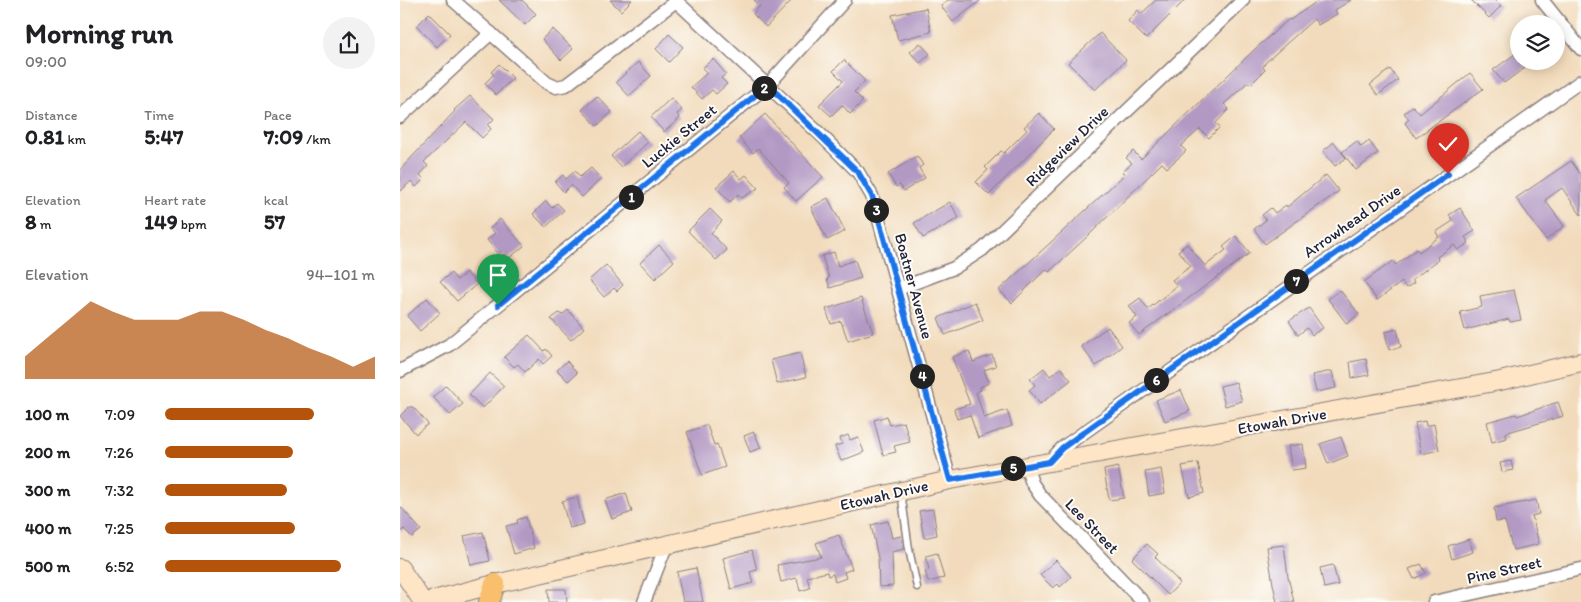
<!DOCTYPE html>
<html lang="en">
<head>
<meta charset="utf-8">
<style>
	body { margin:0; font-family:Itim,sans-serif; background:#f2f2f2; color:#202124; height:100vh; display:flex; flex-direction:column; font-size:19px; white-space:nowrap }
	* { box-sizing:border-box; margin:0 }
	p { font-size:16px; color:#757577 }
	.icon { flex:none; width:28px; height:28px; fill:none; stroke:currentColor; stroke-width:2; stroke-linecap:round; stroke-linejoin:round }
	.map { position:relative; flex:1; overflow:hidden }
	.sheet { display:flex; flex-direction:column; background:#fff; width:400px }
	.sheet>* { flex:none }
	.tools { position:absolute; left:1110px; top:15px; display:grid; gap:10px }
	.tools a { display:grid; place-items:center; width:55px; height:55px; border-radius:50%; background:#fff; box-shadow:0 2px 12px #0003; font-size:25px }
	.pin { position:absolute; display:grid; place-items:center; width:42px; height:42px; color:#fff; margin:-51px -21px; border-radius:50% 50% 50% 0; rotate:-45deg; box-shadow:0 0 5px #0007 }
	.pin .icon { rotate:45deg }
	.km { position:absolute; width:25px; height:25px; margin:-12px; border-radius:50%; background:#222; color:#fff; font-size:14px; line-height:25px; text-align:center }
	.round { display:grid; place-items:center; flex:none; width:52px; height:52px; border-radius:26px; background:#f2f2f2 }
	.overview { display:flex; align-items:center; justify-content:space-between; height:85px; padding:0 25px }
	h1 { font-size:28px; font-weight:700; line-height:38px }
	.figures { display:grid; grid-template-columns:repeat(3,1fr); gap:8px; height:85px; padding:5px 25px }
	.figures div { display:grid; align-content:center }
	.figures b { font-size:21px; font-weight:700 }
	.figures small { font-size:14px; font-weight:400 }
	.figures p { font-size:14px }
	.chart { height:140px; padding:10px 25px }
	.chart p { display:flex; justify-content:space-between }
	.chart svg { width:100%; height:90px; margin-top:5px; fill:#b45309; opacity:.7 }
	ul { padding:0 25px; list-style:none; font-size:16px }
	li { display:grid; grid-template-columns:80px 60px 1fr; align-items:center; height:38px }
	li i { height:12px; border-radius:6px; background:#b45309 }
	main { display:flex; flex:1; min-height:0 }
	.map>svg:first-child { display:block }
</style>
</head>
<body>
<main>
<section class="sheet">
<div class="overview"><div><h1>Morning run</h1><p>09:00</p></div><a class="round"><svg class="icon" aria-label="share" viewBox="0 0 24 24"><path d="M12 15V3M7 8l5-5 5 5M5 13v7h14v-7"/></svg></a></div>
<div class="figures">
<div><p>Distance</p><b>0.81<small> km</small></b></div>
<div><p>Time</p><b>5:47</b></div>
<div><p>Pace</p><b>7:09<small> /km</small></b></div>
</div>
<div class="figures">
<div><p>Elevation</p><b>8<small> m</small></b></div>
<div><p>Heart rate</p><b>149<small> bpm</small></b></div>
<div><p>kcal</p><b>57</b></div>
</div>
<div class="chart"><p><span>Elevation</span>94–101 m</p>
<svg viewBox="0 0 160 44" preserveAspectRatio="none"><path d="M0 44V33L10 24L20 15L30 6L40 11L50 15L60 15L70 15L80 11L90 11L100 15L110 20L120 24L130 29L140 33L150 38L160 33V44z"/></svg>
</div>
<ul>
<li><b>100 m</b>7:09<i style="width:71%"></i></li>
<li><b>200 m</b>7:26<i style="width:61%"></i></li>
<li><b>300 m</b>7:32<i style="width:58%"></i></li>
<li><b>400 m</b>7:25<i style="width:62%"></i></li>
<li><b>500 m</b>6:52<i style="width:84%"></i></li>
</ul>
</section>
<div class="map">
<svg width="1181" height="602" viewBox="0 0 1181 602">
	<rect width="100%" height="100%" fill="#fdfcf7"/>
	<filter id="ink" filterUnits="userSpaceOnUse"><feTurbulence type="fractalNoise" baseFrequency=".02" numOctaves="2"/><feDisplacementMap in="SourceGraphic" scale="10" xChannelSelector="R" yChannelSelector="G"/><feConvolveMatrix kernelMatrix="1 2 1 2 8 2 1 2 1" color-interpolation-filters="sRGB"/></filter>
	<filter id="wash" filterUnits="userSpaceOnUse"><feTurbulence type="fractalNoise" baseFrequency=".0096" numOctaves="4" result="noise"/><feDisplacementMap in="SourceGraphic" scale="20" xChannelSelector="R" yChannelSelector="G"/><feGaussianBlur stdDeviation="1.12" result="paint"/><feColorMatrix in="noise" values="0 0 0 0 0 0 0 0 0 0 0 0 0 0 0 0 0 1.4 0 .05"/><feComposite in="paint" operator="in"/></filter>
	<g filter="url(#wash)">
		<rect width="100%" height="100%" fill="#f2dbbc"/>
		<g id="blocks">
			<g fill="#b299c4">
				<path d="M99 0H122L136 14 125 25Z"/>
				<path d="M210 0H232L221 11Z"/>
				<path d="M354 0H392L366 27 353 14 360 6Z"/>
				<path d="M548 0H581L553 22 541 6Z"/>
				<path d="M756 0H785L746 39 728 21 738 10 741 14Z"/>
				<path d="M919 0H951L935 10 937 14 918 25 914 19 866 62 863 67 865 70 851 84 848 82 824 104 829 109 816 123 820 127 809 138 800 129 781 146 786 151 767 168 762 163 688 236 649 272 646 269 612 303 599 290 725 174 722 172 732 163 726 158 733 151 741 159 854 50 889 19 890 20Z"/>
				<path d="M1071 0H1095L1101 6 1089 18Z"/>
				<path d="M526 8 531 32 498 40 492 15Z"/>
				<path d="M29 13 50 34 37 47 17 26Z"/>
				<path d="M153 29 173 49 161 60 142 39Z"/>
				<path d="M700 33 726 60 695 90 668 63Z"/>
				<path d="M269 34 283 47 269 62 256 49Z"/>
				<path d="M520 43 530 54 520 63 510 52Z"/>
				<path d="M1119 51V61H1134L1104 83 1093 70Z"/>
				<path d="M313 59 326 74 321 78 327 84 316 94 312 90 302 99 291 87 307 73 302 68Z"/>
				<path d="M444 60 465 81 454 92 463 101 450 114 442 105 431 116 419 105 443 81 433 71Z"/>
				<path d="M238 62 251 76 229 96 216 82Z"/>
				<path d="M99 64 113 78 96 95 85 83 94 74 91 72Z"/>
				<path d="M990 69 998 80 978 95 970 85Z"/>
				<path d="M1070 73 1083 89 1016 138 1005 123 1009 119 1004 113 1013 106 1020 114Z"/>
				<path d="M70 96 94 119 88 125 91 129 82 138 66 122 24 162 28 166 20 175 24 179 16 187 11 181 0 192V170L55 111 54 110Z"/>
				<path d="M197 96 212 112 197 126 182 110Z"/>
				<path d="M271 98 282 110 277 114 280 118 264 132 251 117Z"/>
				<path d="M639 113 654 129 589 195 576 182 588 170 585 167 601 151 604 153 627 130 624 127Z"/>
				<path d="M365 114 423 177 396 201 384 187 389 183 358 148 353 153 339 138Z"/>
				<path d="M238 131 248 142 221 167 211 156Z"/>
				<path d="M957 141 961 147 969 141 978 153 956 170 942 152Z"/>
				<path d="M934 142 946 158 935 166 923 151Z"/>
				<path d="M517 156 523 165 519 168 525 178 504 191 500 185 496 187 488 174Z"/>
				<path d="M1171 161 1181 175V215L1162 188 1145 200 1164 226 1146 240 1116 198Z"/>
				<path d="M191 168 201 179 182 197 171 185 164 192 155 182 163 175 166 179 175 171 180 177Z"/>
				<path d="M334 171 341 179 346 175 358 188 342 198 338 194 330 202 316 187Z"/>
				<path d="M926 175 939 191 865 244 854 229 866 220 862 215 871 208 875 213 886 205 887 207Z"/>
				<path d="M428 198 445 231 427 240 411 207Z"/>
				<path d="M146 201 152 208 157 203 164 210 146 227 133 214Z"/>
				<path d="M550 202 559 218 523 238 514 223Z"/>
				<path d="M1060 208 1075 231 1065 237 1069 243 1058 250 1054 245 1037 257 1038 260 1012 280 1014 283 1006 288 1002 282 977 300 964 282 993 261 996 265 1017 249 1019 252 1039 237 1036 232 1053 221 1049 215Z"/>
				<path d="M310 209 322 221 311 233 327 250 316 260 288 231Z"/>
				<path d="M100 219 124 246 108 259 104 254 101 257 87 240 95 233 90 228Z"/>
				<path d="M836 236 850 253 739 335 729 323 737 317 729 306 740 298 748 309 777 286 772 280 791 266 778 251 787 244 805 266 826 250 823 247Z"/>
				<path d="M259 245 274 261 255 279 240 263Z"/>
				<path d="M434 252 438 266 455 260 461 278 430 288 427 279 429 278 422 256Z"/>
				<path d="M206 265 223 285 217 291 214 288 204 297 189 280Z"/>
				<path d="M66 272 77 284 57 301 40 282 51 273 57 280Z"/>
				<path d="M940 290 959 314 947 324 928 299Z"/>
				<path d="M1114 290 1121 320 1110 322 1109 319 1065 330 1060 312 1082 307 1080 296Z"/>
				<path d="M27 298 40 313 20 331 7 316Z"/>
				<path d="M461 298 473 333 448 341 441 321 431 324 426 309Z"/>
				<path d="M575 302 583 320 545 335 538 318Z"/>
				<path d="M909 308 923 328 912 335 907 328 898 335 889 321Z"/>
				<path d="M168 310 184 328 171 340 151 319 159 313 162 315Z"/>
				<path d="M708 327 722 346 696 366 681 346Z"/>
				<path d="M997 329 1001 347 989 350 985 332Z"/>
				<path d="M129 335 144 351 146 349 152 356 143 364 139 359 125 372 118 364 114 367 104 357Z"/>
				<path d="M569 351 573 362 592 355 596 366 584 370 589 383 580 387 581 390 576 392 584 418 607 410 612 426 578 438 570 415 557 419 554 409 570 404 552 357Z"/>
				<path d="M400 353 406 377 377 384 371 360Z"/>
				<path d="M966 359 969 375 952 378 950 362Z"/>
				<path d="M167 361 177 373 168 381 157 370Z"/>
				<path d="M644 368 650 376 661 368 671 380 640 404 629 390 635 385 630 379Z"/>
				<path d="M932 371 936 388 916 392 912 375Z"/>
				<path d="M90 373 104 386 83 408 69 395Z"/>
				<path d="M836 382 842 401 825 406 820 386Z"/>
				<path d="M46 385 63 404 50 415 33 397Z"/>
				<path d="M781 390 790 411 765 421 756 400Z"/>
				<path d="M1158 402 1163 416 1105 433 1107 438 1092 442 1087 422 1116 414 1117 416Z"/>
				<path d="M9 407H13L28 424 16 434 0 416Z"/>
				<path d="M487 416 490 425 504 422 510 442 494 446 496 452 483 455 474 420Z"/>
				<path d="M1025 421 1026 426 1034 424 1039 450 1021 454 1015 423Z"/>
				<path d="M307 425 314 445 317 444 325 467 302 475 287 432Z"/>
				<path d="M354 432 361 448 350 452 344 436Z"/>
				<path d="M448 435 450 440 458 437 464 452 441 461 435 446 442 444 440 438Z"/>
				<path d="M941 437 948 456 928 464 920 444Z"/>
				<path d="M903 444 906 468 892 470 888 446Z"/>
				<path d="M1111 461 1113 470 1102 472 1100 463Z"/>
				<path d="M798 463 804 493 789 497 782 466Z"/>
				<path d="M718 467 724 498 709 500 704 470Z"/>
				<path d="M761 469 765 493 749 496 745 472Z"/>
				<path d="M226 493 232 512 212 519 205 500Z"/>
				<path d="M177 497 184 524 169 528 162 501Z"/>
				<path d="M1136 500 1139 514 1132 516 1139 544 1113 550 1105 521 1096 522 1094 508Z"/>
				<path d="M0 506 21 530 12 537 4 529 0 532Z"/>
				<path d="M533 509 537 535 524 538 519 511Z"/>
				<path d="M126 517 134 548 114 554 106 526 118 523 117 520Z"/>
				<path d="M488 521 492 538 501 536 504 549 492 552 493 586 479 587 478 558 471 525Z"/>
				<path d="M83 532 90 561 71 565 64 536Z"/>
				<path d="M439 535 452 569 444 572 446 578 435 582 433 574 428 576 427 572 407 577 410 588 400 591 397 578 381 582 377 565 421 557 416 543Z"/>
				<path d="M1069 539 1073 552 1052 559 1048 546Z"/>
				<path d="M747 544 758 554 755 557 780 583 768 595 732 559Z"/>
				<path d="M884 545 888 577 894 602H877L873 584 867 547Z"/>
				<path d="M352 550 357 570 350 572 353 583 331 589 323 558Z"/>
				<path d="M537 553 544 578 528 582 525 571 529 570 526 556Z"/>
				<path d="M656 560 671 577 660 587 658 584 653 588 640 575Z"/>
				<path d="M1021 564 1026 573 1014 579 1009 569Z"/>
				<path d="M933 565 938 585 924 588 920 568Z"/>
				<path d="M296 568 303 602H283L277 572Z"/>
				<path d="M148 589H166L167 602H149Z"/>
			</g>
		</g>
	</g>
	<g filter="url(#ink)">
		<use href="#blocks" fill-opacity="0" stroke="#8a7e7c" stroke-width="1"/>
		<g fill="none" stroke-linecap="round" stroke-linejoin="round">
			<g stroke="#8a7e7c" stroke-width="9">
				<path id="lane" d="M501 492 509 549 517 587"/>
			</g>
			<g stroke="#8a7e7c" stroke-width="15">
				<g id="street">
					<path d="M53 0 147 83 156 87 166 85 276 1"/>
					<path d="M275 0 421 135 458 172 472 196 481 227 550 480"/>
					<path d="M1142 0 1181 49"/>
					<path d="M0 117 91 33"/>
					<path d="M498 289 554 268 582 250 843 0"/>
					<path d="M0 371 49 345 368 85 445 0"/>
					<path d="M649 462 662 448 1181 81"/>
					<path d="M626 466 632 483 640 495 743 602"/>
					<path d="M244 602 266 546"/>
					<path d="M1034 602 1181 569"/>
				</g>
			</g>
			<g stroke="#8a7e7c" stroke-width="20">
				<g id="secondary">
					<path d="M0 568 23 602"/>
					<path d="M26 602 95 584 550 480 1100 381 1181 362"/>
				</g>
			</g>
			<g stroke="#8a7e7c" stroke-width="22">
				<path id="primary" d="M89 602 95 584"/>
			</g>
			<use href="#lane" stroke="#fff" stroke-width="6"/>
			<use href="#street" stroke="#fff" stroke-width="12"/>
			<use href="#secondary" stroke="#fde5c5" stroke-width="18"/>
			<use href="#primary" stroke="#f9bf6d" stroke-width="20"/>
		</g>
	</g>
	<g fill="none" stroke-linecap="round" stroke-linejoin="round" filter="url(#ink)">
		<g stroke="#fff" stroke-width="10">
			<path id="route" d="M98 305 368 85 458 172 472 196 481 227 550 480 649 462 662 448 708 415 1048 174"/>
		</g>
		<use href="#route" stroke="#1a73e8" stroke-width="6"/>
	</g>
	<g text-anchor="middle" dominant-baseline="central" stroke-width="4" stroke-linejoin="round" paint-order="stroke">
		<g font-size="16" fill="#22223b" stroke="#fdfcf7">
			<text transform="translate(279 136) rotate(-39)">Luckie Street</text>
			<text transform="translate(667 146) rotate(-44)">Ridgeview Drive</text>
			<text transform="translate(952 221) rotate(-35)">Arrowhead Drive</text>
			<text transform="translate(514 286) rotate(75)">Boatner Avenue</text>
			<text transform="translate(882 421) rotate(-10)">Etowah Drive</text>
			<text transform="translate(484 495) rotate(-13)">Etowah Drive</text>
			<text transform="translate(692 526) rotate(46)">Lee Street</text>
			<text transform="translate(1104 570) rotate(-13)">Pine Street</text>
		</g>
	</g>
</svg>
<div class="tools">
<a><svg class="icon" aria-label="layers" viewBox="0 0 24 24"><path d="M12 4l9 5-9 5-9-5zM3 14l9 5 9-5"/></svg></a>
</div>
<div class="pin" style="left:98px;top:305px;background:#1e9e55"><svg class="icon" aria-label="arrive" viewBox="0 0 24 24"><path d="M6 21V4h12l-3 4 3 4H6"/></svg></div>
<div class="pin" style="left:1048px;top:174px;background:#d93025"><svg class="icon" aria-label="check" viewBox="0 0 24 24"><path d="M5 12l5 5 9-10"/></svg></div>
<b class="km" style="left:231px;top:197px">1</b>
<b class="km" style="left:364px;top:88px">2</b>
<b class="km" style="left:476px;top:210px">3</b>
<b class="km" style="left:522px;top:376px">4</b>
<b class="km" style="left:613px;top:468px">5</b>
<b class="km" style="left:756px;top:380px">6</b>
<b class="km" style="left:896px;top:281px">7</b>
</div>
</main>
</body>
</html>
